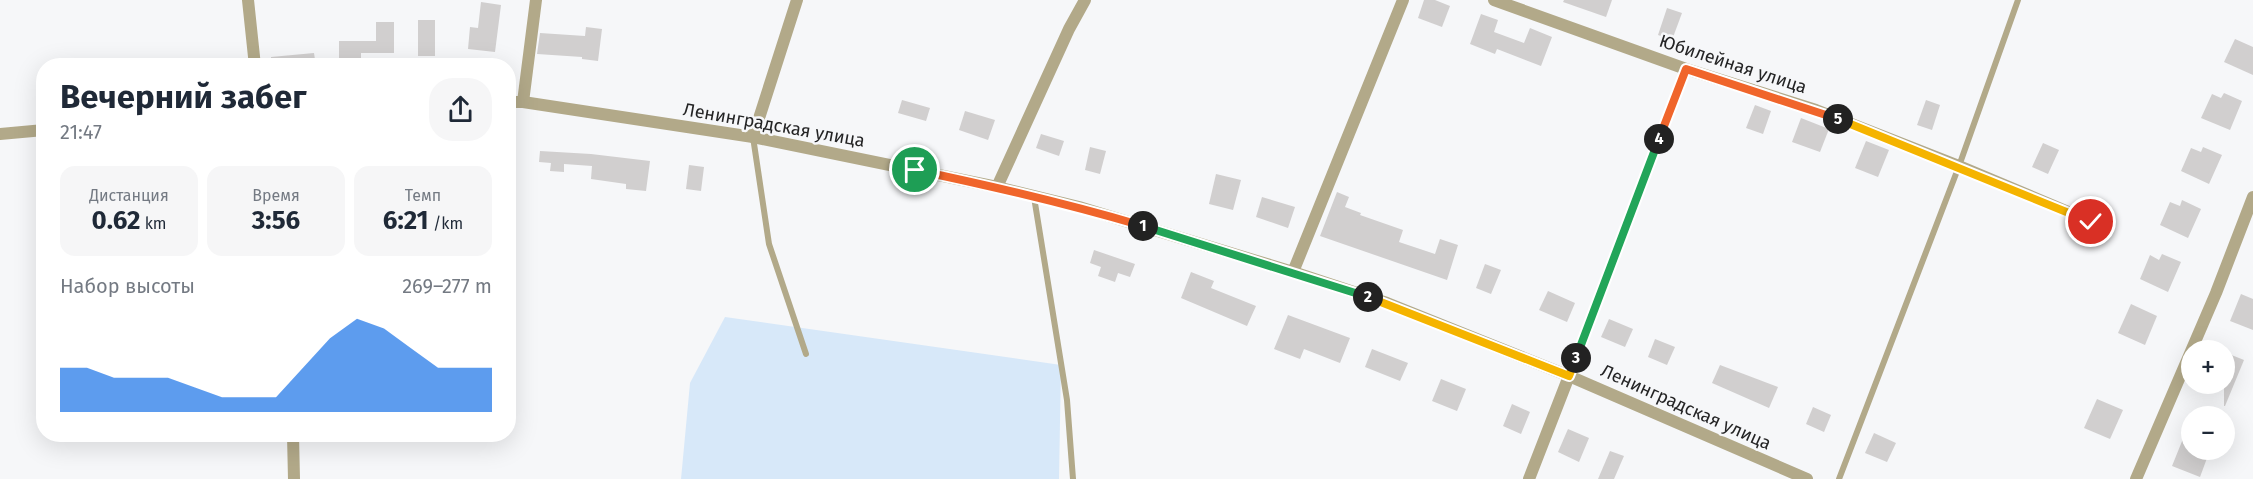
<!DOCTYPE html>
<html lang="ru">
<head>
<meta charset="utf-8">
<style>
	body { margin:0; font-family:"Fira Sans",sans-serif; background:#f6f6f7; color:#1f2937; height:100vh; display:flex; flex-direction:column; font-size:22px; white-space:nowrap }
	* { box-sizing:border-box; margin:0 }
	p { font-size:20px; color:#747a83 }
	.icon { flex:none; width:33px; height:33px; fill:none; stroke:currentColor; stroke-width:2; stroke-linecap:round; stroke-linejoin:round }
	.map { position:relative; flex:1; overflow:hidden }
	.details { position:absolute; left:36px; top:58px; width:480px; height:384px; display:flex; flex-direction:column; background:#fff; border-radius:24px; box-shadow:0 6px 24px #0002 }
	.details>* { flex:none }
	.fabs { position:absolute; left:2181px; top:340px; display:grid; gap:12px }
	.fabs a { display:grid; place-items:center; width:54px; height:54px; border-radius:50%; background:#fff; box-shadow:0 6px 24px #0002; font-size:30px }
	.pin { position:absolute; display:grid; place-items:center; width:51px; height:51px; color:#fff; margin:-26px; border:3px solid #fff; border-radius:50%; box-shadow:0 2px 6px #0007 }
	.km { position:absolute; width:30px; height:30px; margin:-15px; border-radius:50%; background:#222; color:#fff; font-size:16px; line-height:30px; text-align:center }
	.round { display:grid; place-items:center; flex:none; width:63px; height:63px; border-radius:24px; background:#f6f6f7 }
	.head { display:flex; align-items:center; justify-content:space-between; height:102px; padding:0 24px }
	h1 { font-size:33px; font-weight:700; line-height:45px }
	.figures { display:grid; grid-template-columns:repeat(3,1fr); gap:9px; height:102px; padding:6px 24px }
	.figures div { display:grid; align-content:center; border-radius:15px; background:#f6f6f7; text-align:center }
	.figures b { font-size:26px; font-weight:700 }
	.figures small { font-size:16px; font-weight:400 }
	.figures p { font-size:16px }
	.chart { height:168px; padding:12px 24px }
	.chart p { display:flex; justify-content:space-between }
	.chart svg { width:100%; height:108px; margin-top:6px; fill:#1a73e8; opacity:.7 }
	.map>svg:first-child { display:block }
</style>
</head>
<body>
<div class="map">
<svg width="2253" height="479" viewBox="0 0 2253 479">
	<rect width="100%" height="100%" fill="#f6f7f9"/>
	<path fill="#d7e8f9" d="M725 317 1061 365 1059 479H681L690 383Z"/>
	<g fill="#d1cfcf">
		<path d="M1424 0H1435L1450 6 1442 27 1418 18Z"/>
		<path d="M1564 0H1612L1606 17 1563 2Z"/>
		<path d="M481 2 501 5 495 52 468 49 470 27 478 28Z"/>
		<path d="M1667 8 1682 13 1672 40 1658 35Z"/>
		<path d="M1481 14 1498 20 1494 32 1524 43 1530 28 1552 37 1541 66 1497 49 1495 54 1470 44Z"/>
		<rect x="418" y="20" width="17" height="36"/>
		<path d="M376 22H394V53H361V64L339 65V41H376Z"/>
		<path d="M586 27 602 29 598 61 582 59V57L537 54 540 33 585 36Z"/>
		<path d="M2235 39 2253 47V75L2224 62Z"/>
		<path d="M314 53 316 66H271V57Z"/>
		<path d="M2224 93 2242 101 2230 130 2201 118 2212 94 2221 98Z"/>
		<path d="M902 100 930 108 926 121 898 113Z"/>
		<path d="M1926 100 1940 105 1932 130 1917 125Z"/>
		<path d="M1755 105 1771 111 1763 134 1746 128Z"/>
		<path d="M965 111 995 120 988 140 959 130Z"/>
		<path d="M1801 118 1829 129 1820 152 1792 142Z"/>
		<path d="M1041 134 1064 141 1059 156 1036 148Z"/>
		<path d="M1866 141 1889 150 1878 177 1855 168Z"/>
		<path d="M2043 143 2059 150 2048 174 2032 167Z"/>
		<path d="M1090 147 1106 151 1100 174 1085 170Z"/>
		<path d="M2203 147 2222 155 2209 184 2181 171 2191 148 2201 152Z"/>
		<path d="M540 151 591 154 650 161 646 191 626 189V184L591 179 592 166 564 164V172L550 171 551 163 539 162Z"/>
		<path d="M689 165 704 167 701 191 686 189Z"/>
		<path d="M1216 174 1241 180 1233 210 1209 204Z"/>
		<path d="M1337 192 1349 197 1345 207 1361 213 1360 215 1403 230 1399 242 1435 254 1440 239 1458 245 1447 280 1320 236Z"/>
		<path d="M1262 197 1295 207 1288 228 1256 217Z"/>
		<path d="M2182 200 2201 209 2188 238 2160 225 2170 202 2180 206Z"/>
		<path d="M1094 250 1135 264 1130 277 1118 273 1115 282 1098 276 1101 267 1090 263Z"/>
		<path d="M2162 254 2181 262 2168 292 2140 279 2150 255 2159 260Z"/>
		<path d="M1485 264 1501 270 1491 294 1476 288Z"/>
		<path d="M1191 272 1214 281 1211 288 1256 306 1247 326 1181 298Z"/>
		<path d="M1548 291 1575 303 1567 322 1539 310Z"/>
		<path d="M2241 294 2253 299V330L2230 321Z"/>
		<path d="M2131 304 2157 316 2145 345 2118 333Z"/>
		<path d="M1288 315 1350 338 1340 363 1304 349 1300 359 1274 349Z"/>
		<path d="M1609 319 1633 329 1625 347 1601 337Z"/>
		<path d="M1655 339 1675 347 1667 365 1648 357Z"/>
		<path d="M1372 349 1408 363 1400 381 1365 367Z"/>
		<path d="M2224 352 2244 360 2225 406H2224Z"/>
		<path d="M1720 365 1778 387 1769 408 1712 383Z"/>
		<path d="M1441 379 1466 389 1457 411 1432 401Z"/>
		<path d="M2097 399 2123 410 2110 439 2084 428Z"/>
		<path d="M1512 404 1530 412 1521 434 1503 426Z"/>
		<path d="M1813 407 1831 415 1824 432 1806 424Z"/>
		<path d="M2191 419 2192 450H2210L2200 477 2172 466Z"/>
		<path d="M1568 429 1589 438 1579 462 1558 452Z"/>
		<path d="M1874 433 1896 443 1887 462 1865 453Z"/>
		<path d="M1610 451 1624 456 1614 479H1598Z"/>
	</g>
	<g fill="none" stroke-linecap="round" stroke-linejoin="round">
		<g stroke="#b2a989" stroke-width="6">
			<path d="M753 137 769 244 806 354"/>
			<path d="M1034 197 1067 400 1073 479"/>
			<path d="M1569 376 1686 69"/>
			<path d="M1839 479 1959 166 2018 0"/>
		</g>
		<g stroke="#b2a989" stroke-width="12">
			<path d="M248 0 255 66"/>
			<path d="M1494 0 1686 69 1816 110 1959 166 2092 222"/>
			<path d="M508 102H523L753 137 997 187 1079 207 1293 272 1387 303 1569 376 1807 479"/>
			<path d="M523 102 536 0"/>
			<path d="M0 134 44 130"/>
			<path d="M753 137 797 0"/>
			<path d="M997 187 1069 29 1085 0"/>
			<path d="M1293 272 1403 0"/>
			<path d="M293 435 294 479"/>
			<path d="M1529 479 1569 376"/>
			<path d="M2136 479 2216 293 2253 197"/>
		</g>
	</g>
	<g fill="none" stroke-linecap="round" stroke-linejoin="round">
		<g stroke="#fff" stroke-width="12">
			<path id="split-1" d="M915 170C992 186 1068 204 1143 226"/>
		</g>
		<g stroke="#fff" stroke-width="12">
			<path id="split-2" d="M1143 226 1368 297"/>
		</g>
		<g stroke="#fff" stroke-width="12">
			<path id="split-3" d="M1368 297 1569 376 1576 358"/>
		</g>
		<g stroke="#fff" stroke-width="12">
			<path id="split-4" d="M1576 358 1659 139"/>
		</g>
		<g stroke="#fff" stroke-width="12">
			<path id="split-5" d="M1659 139 1686 69 1838 119"/>
		</g>
		<g stroke="#fff" stroke-width="12">
			<path id="split-6" d="M1838 119 2091 222"/>
		</g>
		<use href="#split-1" stroke="#f0652b" stroke-width="8"/>
		<use href="#split-2" stroke="#22a559" stroke-width="8"/>
		<use href="#split-3" stroke="#f5b400" stroke-width="8"/>
		<use href="#split-4" stroke="#22a559" stroke-width="8"/>
		<use href="#split-5" stroke="#f0652b" stroke-width="8"/>
		<use href="#split-6" stroke="#f5b400" stroke-width="8"/>
	</g>
	<g text-anchor="middle" dominant-baseline="central" stroke-width="5" stroke-linejoin="round" paint-order="stroke">
		<g font-size="18" fill="#242425" stroke="#f6f7f9">
			<text transform="translate(1733 64) rotate(18)">Юбилейная улица</text>
			<text transform="translate(774 125) rotate(10)">Ленинградская улица</text>
			<text transform="translate(1686 407) rotate(24)">Ленинградская улица</text>
		</g>
	</g>
</svg>
<div class="fabs">
<a>+</a>
<a>−</a>
</div>
<div class="pin" style="left:915px;top:170px;background:#1e9e55"><svg class="icon" aria-label="arrive" viewBox="0 0 24 24"><path d="M6 21V4h12l-3 4 3 4H6"/></svg></div>
<div class="pin" style="left:2091px;top:222px;background:#d93025"><svg class="icon" aria-label="check" viewBox="0 0 24 24"><path d="M5 12l5 5 9-10"/></svg></div>
<b class="km" style="left:1143px;top:226px">1</b>
<b class="km" style="left:1368px;top:297px">2</b>
<b class="km" style="left:1576px;top:358px">3</b>
<b class="km" style="left:1659px;top:139px">4</b>
<b class="km" style="left:1838px;top:119px">5</b>
<section class="details">
<div class="head"><div><h1>Вечерний забег</h1><p>21:47</p></div><a class="round"><svg class="icon" aria-label="share" viewBox="0 0 24 24"><path d="M12 15V3M7 8l5-5 5 5M5 13v7h14v-7"/></svg></a></div>
<div class="figures">
<div><p>Дистанция</p><b>0.62<small> km</small></b></div>
<div><p>Время</p><b>3:56</b></div>
<div><p>Темп</p><b>6:21<small> /km</small></b></div>
</div>
<div class="chart"><p><span>Набор высоты</span>269–277 m</p>
<svg viewBox="0 0 160 44" preserveAspectRatio="none"><path d="M0 44V26L10 26L20 30L30 30L40 30L50 34L60 38L70 38L80 38L90 26L100 14L110 6L120 10L130 18L140 26L150 26L160 26V44z"/></svg>
</div>
</section>
</div>
</body>
</html>
